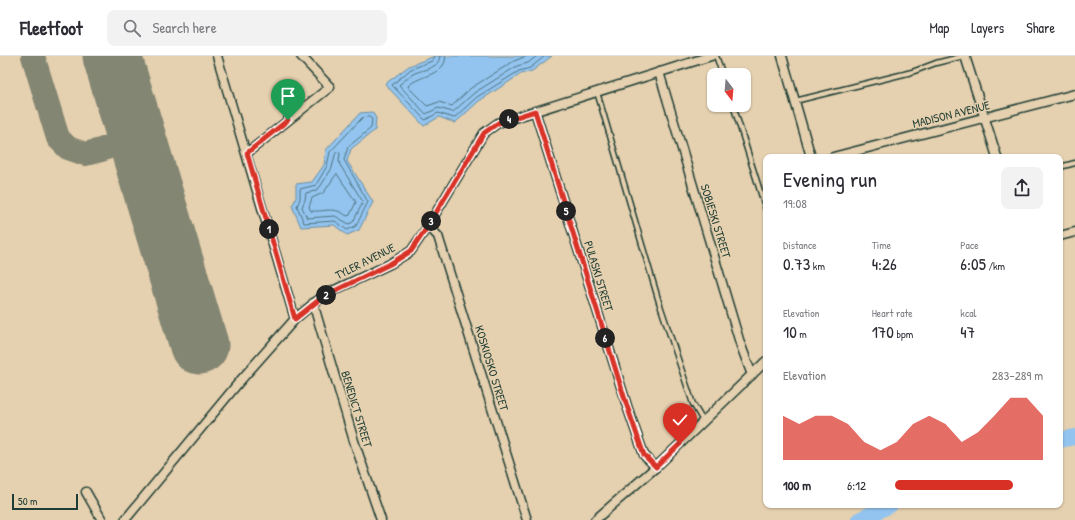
<!DOCTYPE html>
<html lang="en">
<head>
<meta charset="utf-8">
<style>
	body { margin:0; font-family:"Patrick Hand",sans-serif; background:#f2f2f3; color:#2b2b33; height:100vh; display:flex; flex-direction:column; font-size:15px; white-space:nowrap }
	* { box-sizing:border-box; margin:0 }
	p { font-size:13px; color:#7c7c81 }
	.icon { flex:none; width:22px; height:22px; fill:none; stroke:currentColor; stroke-width:2; stroke-linecap:round; stroke-linejoin:round }
	.map { position:relative; flex:1; overflow:hidden }
	.drawer { position:absolute; left:763px; top:98px; width:300px; height:354px; display:flex; flex-direction:column; background:#fff; border-radius:8px; box-shadow:0 1px 3px #0004 }
	.drawer>* { flex:none }
	.needle { width:26px; rotate:164deg }
	.fabs { position:absolute; left:707px; top:12px; display:grid; gap:8px }
	.fabs a { display:grid; place-items:center; width:44px; height:44px; border-radius:8px; background:#fff; box-shadow:0 1px 3px #0004; font-size:20px }
	.scale { position:absolute; left:12px; bottom:10px; width:66px; box-sizing:border-box; padding-left:4px; border:2px solid #1f3d34; border-top:0; font-size:11px; line-height:14px; white-space:nowrap; color:#1f3d34; -webkit-text-stroke:3px #e5d0af; paint-order:stroke }
	.pin { position:absolute; display:grid; place-items:center; width:34px; height:34px; color:#fff; margin:-41px -17px; border-radius:50% 50% 50% 0; rotate:-45deg; box-shadow:0 0 4px #0007 }
	.pin .icon { rotate:45deg }
	.km { position:absolute; width:20px; height:20px; margin:-10px; border-radius:50%; background:#222; color:#fff; font-size:11px; line-height:20px; text-align:center }
	.round { display:grid; place-items:center; flex:none; width:42px; height:42px; border-radius:8px; background:#f2f2f3 }
	.summary { display:flex; align-items:center; justify-content:space-between; height:68px; padding:0 20px }
	h1 { font-size:22px; font-weight:600; line-height:30px }
	.stats { display:grid; grid-template-columns:repeat(3,1fr); gap:6px; height:68px; padding:4px 20px }
	.stats div { display:grid; align-content:center }
	.stats b { font-size:17px; font-weight:600 }
	.stats small { font-size:11px; font-weight:400 }
	.stats p { font-size:11px }
	.chart { height:112px; padding:8px 20px }
	.chart p { display:flex; justify-content:space-between }
	.chart svg { width:100%; height:72px; margin-top:4px; fill:#d93025; opacity:.7 }
	ul { padding:0 20px; list-style:none; font-size:13px }
	li { display:grid; grid-template-columns:64px 48px 1fr; align-items:center; height:30px }
	li i { height:10px; border-radius:5px; background:#d93025 }
	header { display:flex; align-items:center; gap:24px; box-sizing:border-box; height:56px; padding:0 20px; background:#fff; border-bottom:1px solid #e1e1e2 }
	header strong { font-size:19px }
	nav { display:flex; gap:22px; margin-inline-start:auto; font-size:14px }
	.search { width:280px; height:36px; background:#f2f2f3; display:flex; align-items:center; gap:10px; box-sizing:border-box; padding:0 14px; border-radius:8px; color:#7c7c81; font-size:15px }
	.map>svg:first-child { display:block }
</style>
</head>
<body>
<header>
<strong>Fleetfoot</strong>
<div class="search"><svg class="icon" aria-label="search" viewBox="0 0 24 24"><circle cx="10" cy="10" r="6"/><path d="M15 15l6 6"/></svg>Search here</div>
<nav><a>Map</a><a>Layers</a><a>Share</a></nav>
</header>
<div class="map">
<svg width="1075" height="464" viewBox="0 0 1075 464">
	<rect width="100%" height="100%" fill="#e5d0af"/>
	<filter id="ink" filterUnits="userSpaceOnUse"><feTurbulence type="fractalNoise" baseFrequency=".025" numOctaves="2"/><feDisplacementMap in="SourceGraphic" scale="8" xChannelSelector="R" yChannelSelector="G"/><feConvolveMatrix kernelMatrix="1 2 1 2 8 2 1 2 1" color-interpolation-filters="sRGB"/></filter>
	<g filter="url(#ink)">
		<g fill="#93c4ef" stroke="#658ea4">
			<path d="M435 0H552L532 15 521 18 479 45 455 67 439 61 424 70 385 28 409 10Z"/>
			<path d="M372 56 376 62 375 74 351 93 347 105 373 146 359 174 347 179 334 169 301 171 292 150 296 142V128L312 126 324 109 326 94 360 57Z"/>
		</g>
		<g fill="none" stroke-linecap="round" stroke-linejoin="round">
			<g stroke="#4d737f" stroke-width="1">
				<path d="M434 0 432 5 411 13 392 29 425 64 438 57 454 62 477 41 519 15 530 12 545 0"/>
				<path d="M440 0C439 13 424 13 415 17 409 20 404 25 399 29L426 58 438 52 453 56 474 37 517 10 528 7 537 0"/>
				<path d="M446 0C445 20 421 18 408 30L409 32 427 50 439 46 452 50 471 32 514 5 527 0"/>
				<path d="M369 61 372 63 371 72 348 91 344 104 368 146 356 170 347 174 335 165 304 167 297 150 300 143V133L316 129 327 110 330 96 362 62Z"/>
				<path d="M337 96 340 97 339 105 340 109 363 146 353 166 349 168 335 160 307 162 302 151 305 144 306 137 315 135 320 131 332 112 335 99Z"/>
				<path d="M337 118 356 146 350 159 347 160C334 150 325 156 311 155L309 151 312 142 323 137Z"/>
			</g>
			<g stroke="#93c4ef" stroke-width="16">
				<path d="M1060 384 1075 381"/>
				<path d="M859 464 890 449"/>
			</g>
			<path stroke="#828672" stroke-width="24" d="M33 0 58 82 68 92 85 98 101 94 136 80"/>
			<path stroke="#828672" stroke-width="59" d="M112 0 199 289"/>
			<g stroke="#1f3d34" stroke-width="7">
				<g id="lane">
					<path d="M716 0 723 19"/>
					<path d="M597 36 659 246 693 348 703 365"/>
					<path d="M795 45 912 16 936 7 964 0"/>
					<path d="M733 49 766 154"/>
					<path d="M1060 111 1075 107"/>
				</g>
			</g>
			<g stroke="#1f3d34" stroke-width="11">
				<g id="street">
					<path d="M217 0 295 263"/>
					<path d="M782 0 811 101"/>
					<path d="M965 0 997 101"/>
					<path d="M659 16 740 287 752 319"/>
					<path d="M535 55 627 350 644 399 656 411"/>
					<path d="M247 97 330 31 301 0"/>
					<path d="M833 101 1075 38"/>
					<path d="M428 170 438 180 527 464"/>
					<path d="M1060 180 1075 176"/>
					<path d="M313 247 354 385 381 464"/>
					<path d="M86 436 102 464"/>
					<path d="M125 464 240 325 295 263 324 239 390 208 411 195 428 170 484 77 498 67 711 0"/>
					<path d="M595 464 656 411 766 305"/>
				</g>
			</g>
			<use href="#lane" stroke="#e5d0af" stroke-width="4"/>
			<use href="#street" stroke="#e5d0af" stroke-width="8"/>
		</g>
	</g>
	<g fill="none" stroke-linecap="round" stroke-linejoin="round" filter="url(#ink)">
		<g stroke="#fff" stroke-width="8">
			<path id="route" d="M288 64 247 97 295 263 324 240 390 208 411 195 428 170 484 77 498 67 535 55 627 350 644 399 656 411 680 388"/>
		</g>
		<use href="#route" stroke="#d93025" stroke-width="5"/>
	</g>
	<g text-anchor="middle" dominant-baseline="central" stroke-width="3" stroke-linejoin="round" paint-order="stroke">
		<g font-size="12" fill="#1f3d34" stroke="#e5d0af">
			<text transform="translate(951 58) rotate(-14)">MADISON AVENUE</text>
			<text transform="translate(716 165) rotate(73)">SOBIESKI STREET</text>
			<text transform="translate(365 205) rotate(-27)">TYLER AVENUE</text>
			<text transform="translate(599 220) rotate(73)">PULASKI STREET</text>
			<text transform="translate(492 312) rotate(73)">KOSKIOSKO STREET</text>
			<text transform="translate(357 353) rotate(73)">BENEDICT STREET</text>
		</g>
	</g>
</svg>
<div class="fabs">
<a><svg class="needle" viewBox="-14 -14 28 28"><path d="M0-13l5 13h-10z" fill="#e53935"/><path d="M0 13l5-13h-10z" fill="#7c7c81"/></svg></a>
</div>
<div class="scale">50 m</div>
<div class="pin" style="left:288px;top:64px;background:#1e9e55"><svg class="icon" aria-label="arrive" viewBox="0 0 24 24"><path d="M6 21V4h12l-3 4 3 4H6"/></svg></div>
<div class="pin" style="left:680px;top:388px;background:#d93025"><svg class="icon" aria-label="check" viewBox="0 0 24 24"><path d="M5 12l5 5 9-10"/></svg></div>
<b class="km" style="left:269px;top:173px">1</b>
<b class="km" style="left:326px;top:239px">2</b>
<b class="km" style="left:431px;top:165px">3</b>
<b class="km" style="left:509px;top:63px">4</b>
<b class="km" style="left:566px;top:155px">5</b>
<b class="km" style="left:605px;top:282px">6</b>
<section class="drawer">
<div class="summary"><div><h1>Evening run</h1><p>19:08</p></div><a class="round"><svg class="icon" aria-label="share" viewBox="0 0 24 24"><path d="M12 15V3M7 8l5-5 5 5M5 13v7h14v-7"/></svg></a></div>
<div class="stats">
<div><p>Distance</p><b>0.73<small> km</small></b></div>
<div><p>Time</p><b>4:26</b></div>
<div><p>Pace</p><b>6:05<small> /km</small></b></div>
</div>
<div class="stats">
<div><p>Elevation</p><b>10<small> m</small></b></div>
<div><p>Heart rate</p><b>170<small> bpm</small></b></div>
<div><p>kcal</p><b>47</b></div>
</div>
<div class="chart"><p><span>Elevation</span>283–289 m</p>
<svg viewBox="0 0 160 44" preserveAspectRatio="none"><path d="M0 44V17L10 22L20 17L30 17L40 22L50 33L60 38L70 33L80 22L90 17L100 22L110 33L120 27L130 17L140 6L150 6L160 17V44z"/></svg>
</div>
<ul>
<li><b>100 m</b>6:12<i style="width:80%"></i></li>
</ul>
</section>
</div>
</body>
</html>
